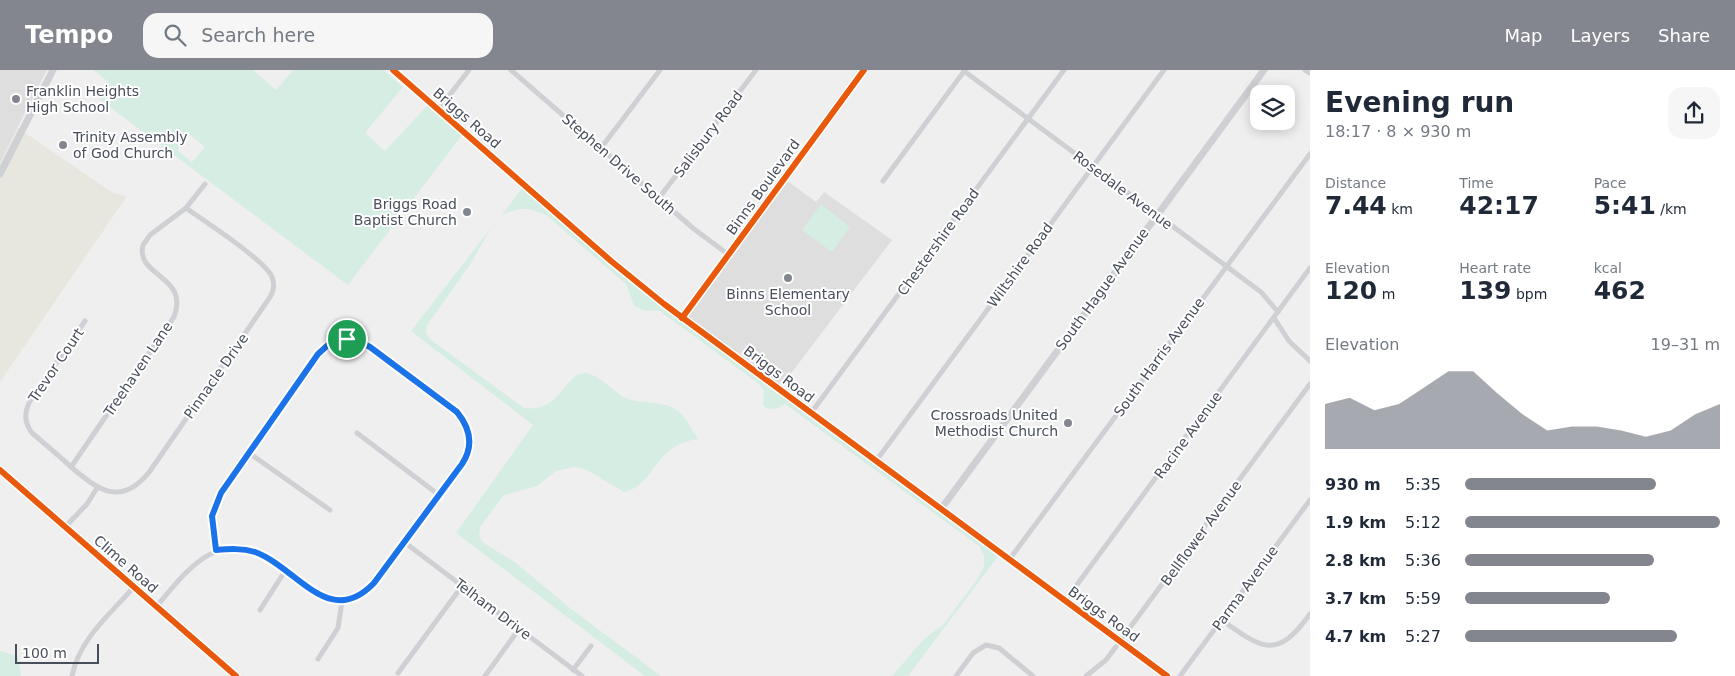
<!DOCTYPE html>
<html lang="en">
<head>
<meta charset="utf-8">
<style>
	body { margin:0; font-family:"DejaVu Sans",sans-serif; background:#f6f6f7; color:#1f2937; height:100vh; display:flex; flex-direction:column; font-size:19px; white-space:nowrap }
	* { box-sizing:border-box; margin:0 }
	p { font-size:16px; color:#747a83 }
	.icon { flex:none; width:28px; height:28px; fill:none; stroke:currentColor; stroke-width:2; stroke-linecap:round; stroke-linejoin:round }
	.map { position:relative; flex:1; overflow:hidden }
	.panel { display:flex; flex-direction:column; background:#fff; width:425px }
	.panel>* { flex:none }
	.buttons { position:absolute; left:1250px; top:15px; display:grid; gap:10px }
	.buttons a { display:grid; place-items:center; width:45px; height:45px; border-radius:10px; background:#fff; box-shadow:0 2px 12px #0003; font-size:25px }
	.scale { position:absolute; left:15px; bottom:12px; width:84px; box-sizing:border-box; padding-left:5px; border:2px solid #484e5b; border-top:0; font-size:14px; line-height:18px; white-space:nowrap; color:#484e5b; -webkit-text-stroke:4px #fff; paint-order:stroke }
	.pin { position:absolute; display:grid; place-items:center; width:42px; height:42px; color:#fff; margin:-21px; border:2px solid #fff; border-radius:50%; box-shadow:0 1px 5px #0007 }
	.round { display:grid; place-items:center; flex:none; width:52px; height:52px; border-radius:15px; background:#f6f6f7 }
	.headline { display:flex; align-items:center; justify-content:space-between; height:85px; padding:0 15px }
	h1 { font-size:28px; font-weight:700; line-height:38px }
	.stats { display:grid; grid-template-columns:repeat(3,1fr); gap:8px; height:85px; padding:5px 15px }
	.stats div { display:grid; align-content:center }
	.stats b { font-size:25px; font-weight:700 }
	.stats small { font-size:14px; font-weight:400 }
	.stats p { font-size:14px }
	.chart { height:140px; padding:10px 15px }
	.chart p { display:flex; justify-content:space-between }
	.chart svg { width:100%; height:90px; margin-top:5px; fill:#83868f; opacity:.7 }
	ul { padding:0 15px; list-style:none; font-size:16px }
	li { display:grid; grid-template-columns:80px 60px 1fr; align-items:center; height:38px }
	li i { height:12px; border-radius:6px; background:#83868f }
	header { display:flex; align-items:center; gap:30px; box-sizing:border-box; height:70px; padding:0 25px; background:#83868f; color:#fff }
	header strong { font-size:24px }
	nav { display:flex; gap:28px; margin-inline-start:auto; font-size:18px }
	.search { width:350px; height:45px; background:#f6f6f7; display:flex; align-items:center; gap:12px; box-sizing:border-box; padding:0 18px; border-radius:15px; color:#747a83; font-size:19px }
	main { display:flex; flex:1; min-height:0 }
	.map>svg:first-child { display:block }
</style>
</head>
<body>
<header>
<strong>Tempo</strong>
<div class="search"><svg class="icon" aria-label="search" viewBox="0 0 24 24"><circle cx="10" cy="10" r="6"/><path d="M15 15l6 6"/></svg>Search here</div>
<nav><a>Map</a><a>Layers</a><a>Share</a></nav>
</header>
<main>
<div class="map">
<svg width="1310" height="606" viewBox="0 0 1310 606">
	<rect width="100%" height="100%" fill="#f0efef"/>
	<path fill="#e8e7df" d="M18 58 113 123 127 126 0 312V92Z"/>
	<g fill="#dededf">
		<path d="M0 0H47L0 92Z"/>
		<path d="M786 110 816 132 824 122 892 170 780 318 684 246Z"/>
	</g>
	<g fill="#d5ede3" fill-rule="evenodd">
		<path d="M93 0H253L276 20 293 0H383L403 17 365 63 385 81 428 35 462 65 348 215 99 29 110 13ZM189 64 205 77 192 92 177 80Z"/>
		<path d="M523 117 662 237 999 485 908 606H892L924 569 944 554 976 511 984 496V486L979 476 785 334C777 338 772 342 763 336L764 321 759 314 660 241 643 240 634 236 626 214 546 145C527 137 521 137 502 145Z"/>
		<path d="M821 134 850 157 832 182 802 160Z"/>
		<path d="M491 158 469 196 427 255 426 263 431 270 524 338C560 343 564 305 584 303 596 302 615 323 626 328 642 335 665 330 678 341 686 347 692 360 698 369 653 375 656 415 624 422L587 400 575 397 556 401 537 416 504 425 480 457 479 466 482 472 516 493 570 538 661 606H645L456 463 533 355 411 261Z"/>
		<path d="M0 581 18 586 21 606H0Z"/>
	</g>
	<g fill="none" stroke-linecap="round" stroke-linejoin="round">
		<g stroke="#ced0d3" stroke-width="5">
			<path d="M511 0 694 159 729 185"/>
			<path d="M1305 0 1310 3"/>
			<path d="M964 1 1261 222 1278 242"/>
			<path d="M438 40 469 0"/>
			<path d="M601 78 660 0"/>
			<path d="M883 111 965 0"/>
			<path d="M659 128 756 0"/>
			<path d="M682 248 864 0"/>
			<path d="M1274 248 1289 271 1310 291"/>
			<path d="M85 251 30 331C24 343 24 352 32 363 45 374 58 385 70 396 98 420 121 438 150 401L266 233C272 225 276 217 272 207 265 190 204 151 186 138"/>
			<path d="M811 343 1064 0"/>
			<path d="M357 363 439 425"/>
			<path d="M249 383 330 440"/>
			<path d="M876 391 1164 0"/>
			<path d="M71 397 174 247C190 205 135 207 143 175L150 165 186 138 205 114"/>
			<path d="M65 457 87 434 97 418"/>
			<path d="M404 472 582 606"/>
			<path d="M1009 490 1310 84"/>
			<path d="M1065 531 1310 198"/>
			<path d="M156 537C186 502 217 456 269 490 289 503 309 519 331 530 349 536 363 525 374 513L465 390C474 372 469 356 457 342L364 273C346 266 331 270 318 284L221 423 212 446 216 480"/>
			<path d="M260 540 285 501"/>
			<path d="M1222 550C1262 579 1277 590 1310 544"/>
			<path d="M318 589 338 558 342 531"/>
			<path d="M573 600 591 576"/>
			<path d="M398 603 462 516"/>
			<path d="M72 606C79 570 110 544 133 518"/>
			<path d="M485 606 519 559"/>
			<path d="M956 606 973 583 986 575 999 578 1033 606"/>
			<path d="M1086 606 1106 590 1310 314"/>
			<path d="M1180 606 1310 430"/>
		</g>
		<g stroke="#cfd0d3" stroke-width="7">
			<path d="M393 0 611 191 664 234 1167 606"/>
			<path d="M0 104 53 0"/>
			<path d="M0 400 236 606"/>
			<path d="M941 439 1264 0"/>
		</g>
		<g stroke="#fff" stroke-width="9">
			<g id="cycleway">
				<path d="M393 0 611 191 664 234 1167 606"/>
				<path d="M682 248 864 0"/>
				<path d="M0 400 236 606"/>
			</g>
		</g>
		<use href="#cycleway" stroke="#e8590c" stroke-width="6"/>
	</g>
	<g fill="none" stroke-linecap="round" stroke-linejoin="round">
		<g stroke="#fff" stroke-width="10">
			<path id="route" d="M347 269 358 271 370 277 457 342C470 358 474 376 462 394L374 513C329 560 298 498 255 482 242 478 229 479 216 480L212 446 221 423 318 284 329 274Z"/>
		</g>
		<use href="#route" stroke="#1a73e8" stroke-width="6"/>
	</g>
	<g fill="#83868f" stroke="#fff" stroke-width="2">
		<circle cx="16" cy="29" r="5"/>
		<circle cx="63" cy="75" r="5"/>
		<circle cx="467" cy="142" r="5"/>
		<circle cx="788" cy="208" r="5"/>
		<circle cx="1068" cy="353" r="5"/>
	</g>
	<g text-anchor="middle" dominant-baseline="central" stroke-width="4" stroke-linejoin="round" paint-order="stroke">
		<g font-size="14" fill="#484e5b" stroke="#fff" text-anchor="start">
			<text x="26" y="21">Franklin Heights<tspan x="26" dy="16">High School</tspan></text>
			<text x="73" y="67">Trinity Assembly<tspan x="73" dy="16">of God Church</tspan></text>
			<text x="457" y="134" text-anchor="end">Briggs Road<tspan x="457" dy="16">Baptist Church</tspan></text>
			<text x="788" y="224" text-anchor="middle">Binns Elementary<tspan x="788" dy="16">School</tspan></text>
			<text x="1058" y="345" text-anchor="end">Crossroads United<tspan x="1058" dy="16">Methodist Church</tspan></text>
		</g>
		<g font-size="14" fill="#484e5b" stroke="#fff">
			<text transform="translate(467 48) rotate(41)">Briggs Road</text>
			<text transform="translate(708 64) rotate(-53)">Salisbury Road</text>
			<text transform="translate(619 94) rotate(41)">Stephen Drive South</text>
			<text transform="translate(763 117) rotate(-54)">Binns Boulevard</text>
			<text transform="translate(1123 120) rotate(37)">Rosedale Avenue</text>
			<text transform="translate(938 172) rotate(-54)">Chestershire Road</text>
			<text transform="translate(1020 195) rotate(-54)">Wiltshire Road</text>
			<text transform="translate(1102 219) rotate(-54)">South Hague Avenue</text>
			<text transform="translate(1159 287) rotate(-54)">South Harris Avenue</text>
			<text transform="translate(56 295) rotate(-56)">Trevor Court</text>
			<text transform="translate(138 299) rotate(-56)">Treehaven Lane</text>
			<text transform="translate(779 304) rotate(37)">Briggs Road</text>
			<text transform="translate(216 306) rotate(-55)">Pinnacle Drive</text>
			<text transform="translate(1188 365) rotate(-54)">Racine Avenue</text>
			<text transform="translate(1201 463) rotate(-54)">Bellflower Avenue</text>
			<text transform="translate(126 494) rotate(41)">Clime Road</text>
			<text transform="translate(1245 518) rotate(-54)">Parma Avenue</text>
			<text transform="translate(493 539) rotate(37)">Telham Drive</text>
			<text transform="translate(1104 544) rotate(36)">Briggs Road</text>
		</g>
	</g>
</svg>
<div class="buttons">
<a><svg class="icon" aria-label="layers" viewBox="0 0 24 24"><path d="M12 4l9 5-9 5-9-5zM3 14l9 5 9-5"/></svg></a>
</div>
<div class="scale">100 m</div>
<div class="pin" style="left:347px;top:269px;background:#1e9e55"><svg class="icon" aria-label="arrive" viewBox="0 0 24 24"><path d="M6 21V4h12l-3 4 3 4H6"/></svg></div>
</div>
<section class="panel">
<div class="headline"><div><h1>Evening run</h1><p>18:17 · 8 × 930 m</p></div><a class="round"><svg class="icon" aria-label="share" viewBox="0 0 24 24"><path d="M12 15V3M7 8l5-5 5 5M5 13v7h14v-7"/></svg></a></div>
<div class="stats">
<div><p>Distance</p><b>7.44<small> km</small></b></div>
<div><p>Time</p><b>42:17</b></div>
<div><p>Pace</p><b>5:41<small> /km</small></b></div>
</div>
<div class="stats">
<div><p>Elevation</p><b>120<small> m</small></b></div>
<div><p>Heart rate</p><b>139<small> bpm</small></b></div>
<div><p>kcal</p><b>462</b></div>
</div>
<div class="chart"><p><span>Elevation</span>19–31 m</p>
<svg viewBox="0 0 160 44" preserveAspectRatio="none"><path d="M0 44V22L10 19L20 25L30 22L40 14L50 6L60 6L70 17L80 27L90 35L100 33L110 33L120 35L130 38L140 35L150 27L160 22V44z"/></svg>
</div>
<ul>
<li><b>930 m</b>5:35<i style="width:75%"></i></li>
<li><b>1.9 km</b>5:12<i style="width:100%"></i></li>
<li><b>2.8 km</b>5:36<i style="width:74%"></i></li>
<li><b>3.7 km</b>5:59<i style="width:57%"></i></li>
<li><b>4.7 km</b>5:27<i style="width:83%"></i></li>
</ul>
</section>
</main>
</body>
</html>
